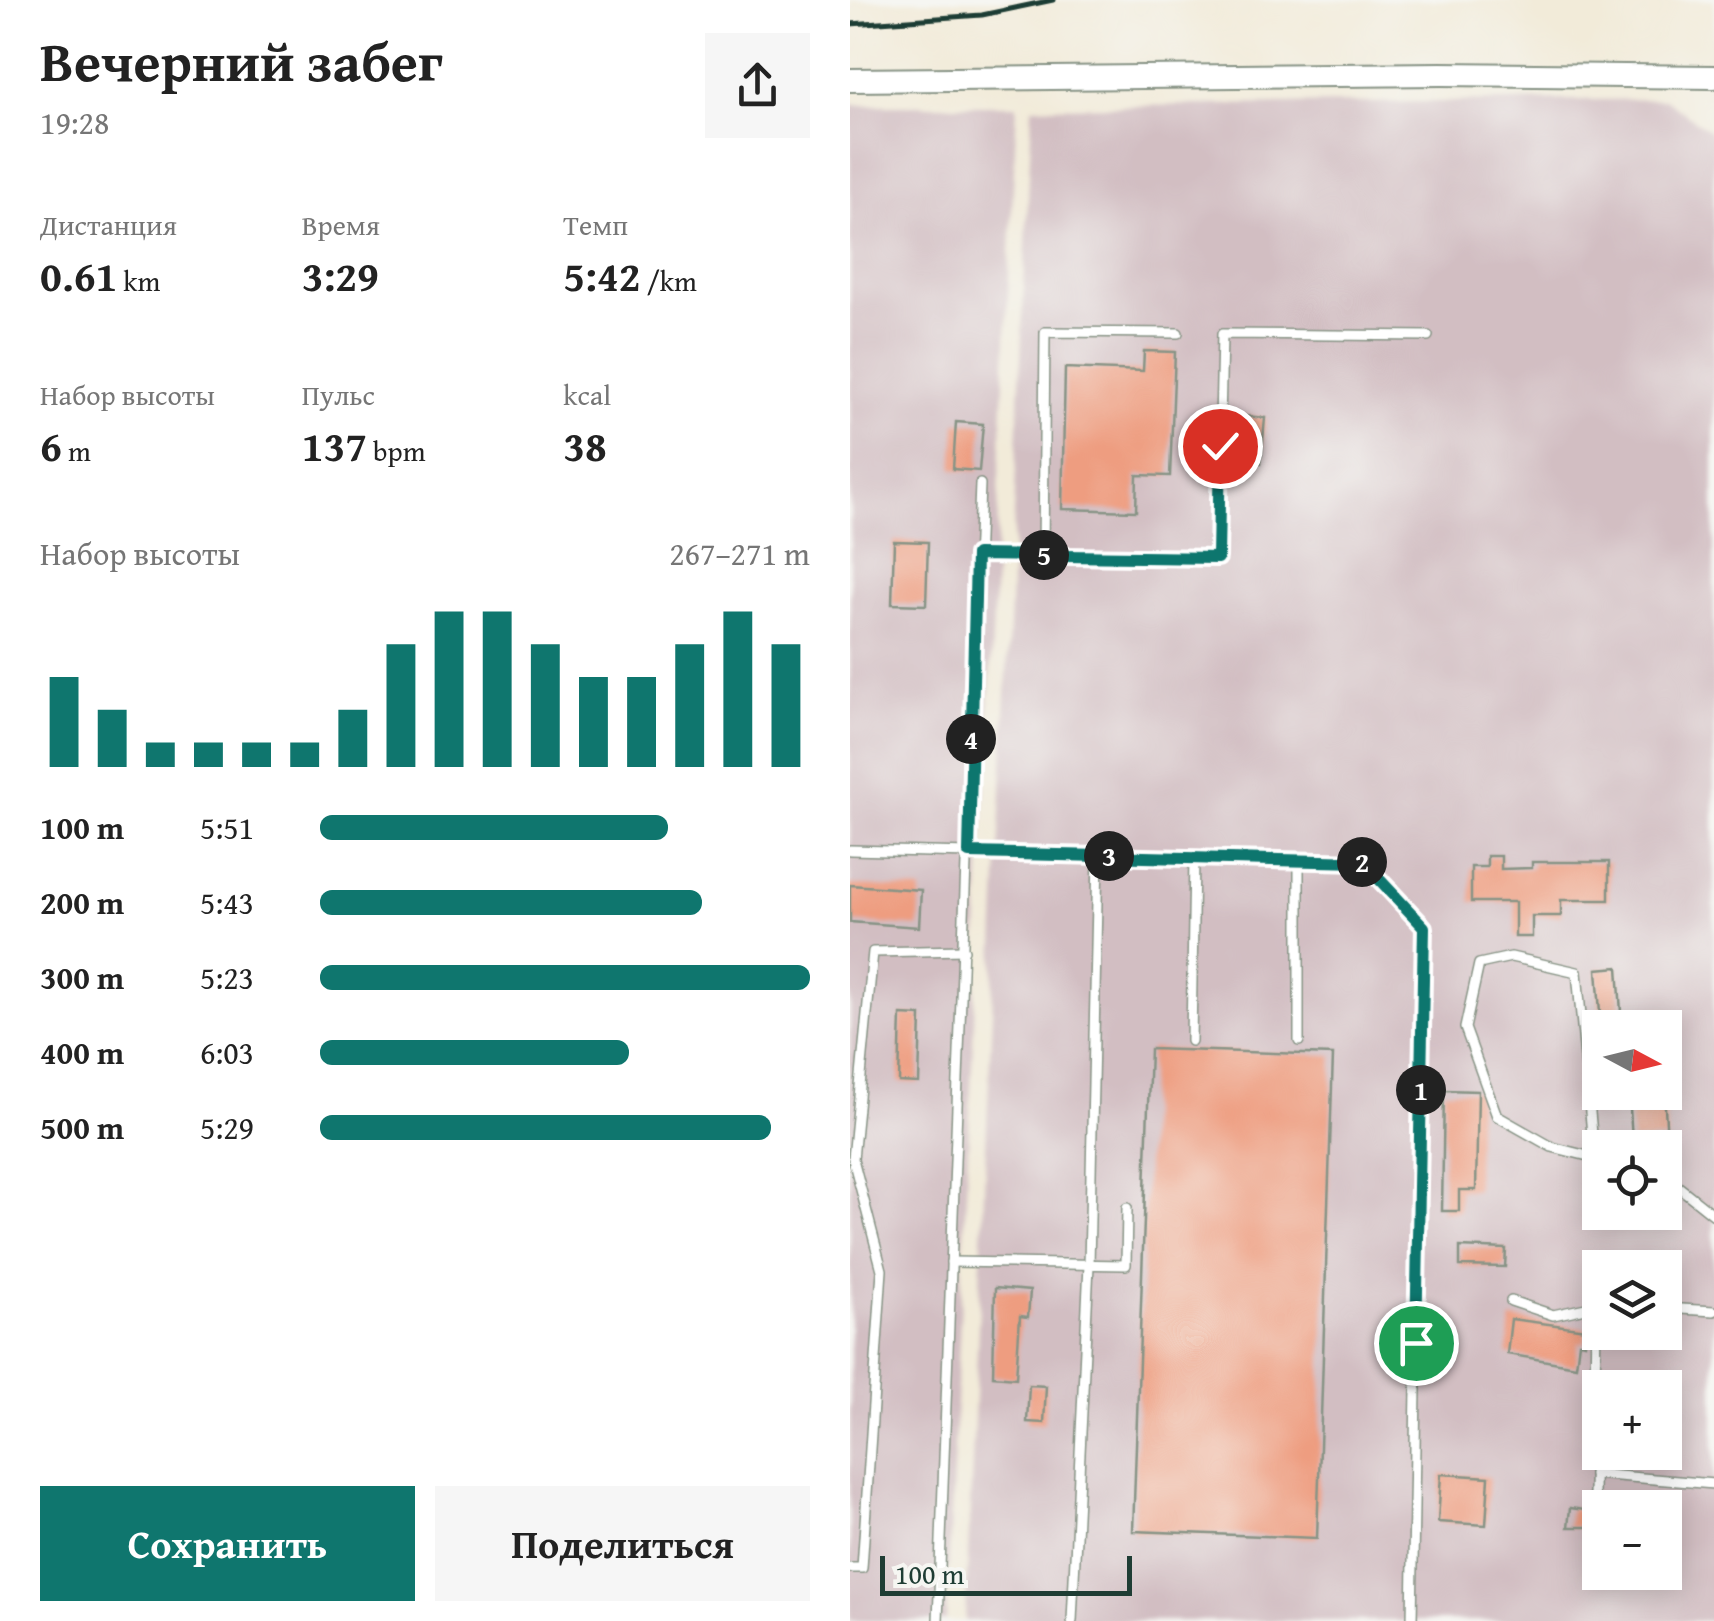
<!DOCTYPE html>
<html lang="ru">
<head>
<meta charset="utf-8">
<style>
	body { margin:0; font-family:"Gentium Book Plus",serif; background:#f6f6f6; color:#222; height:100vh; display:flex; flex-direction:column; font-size:38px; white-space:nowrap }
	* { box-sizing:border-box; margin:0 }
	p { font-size:32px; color:#767676 }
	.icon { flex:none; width:55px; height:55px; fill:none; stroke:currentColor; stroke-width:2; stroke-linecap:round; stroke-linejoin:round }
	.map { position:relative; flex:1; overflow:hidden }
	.details { display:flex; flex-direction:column; background:#fff; width:850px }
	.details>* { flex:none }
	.needle { width:65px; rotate:97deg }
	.controls { position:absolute; left:732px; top:1010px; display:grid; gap:20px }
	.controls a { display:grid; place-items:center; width:100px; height:100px; border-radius:0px; background:#fff; box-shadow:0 5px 25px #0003; font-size:50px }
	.scale { position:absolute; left:30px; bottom:25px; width:252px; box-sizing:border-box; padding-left:10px; border:5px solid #1f3d34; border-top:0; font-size:28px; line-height:35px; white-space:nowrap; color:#1f3d34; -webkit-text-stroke:8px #f6f6f2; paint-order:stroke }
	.pin { position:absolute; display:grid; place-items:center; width:85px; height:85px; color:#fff; margin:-42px; border:5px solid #fff; border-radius:50%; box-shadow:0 2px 10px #0007 }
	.km { position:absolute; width:50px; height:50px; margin:-25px; border-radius:50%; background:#222; color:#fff; font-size:28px; line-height:50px; text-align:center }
	.round { display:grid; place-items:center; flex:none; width:105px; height:105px; border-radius:0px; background:#f6f6f6 }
	.headline { display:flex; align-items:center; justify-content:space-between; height:170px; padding:0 40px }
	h1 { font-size:55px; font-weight:600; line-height:75px }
	.figures { display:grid; grid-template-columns:repeat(3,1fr); gap:15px; height:170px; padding:10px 40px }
	.figures div { display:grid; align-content:center }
	.figures b { font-size:42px; font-weight:600 }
	.figures small { font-size:28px; font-weight:400 }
	.figures p { font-size:28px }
	.chart { height:280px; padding:20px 40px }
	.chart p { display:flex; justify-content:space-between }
	.chart svg { width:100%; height:180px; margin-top:10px; stroke:#0f766e; stroke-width:6 }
	.button { display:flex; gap:20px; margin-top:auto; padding:20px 40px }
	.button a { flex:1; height:115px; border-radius:0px; background:#0f766e; color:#fff; font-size:40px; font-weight:600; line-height:115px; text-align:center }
	.button a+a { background:#f6f6f6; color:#222 }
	ul { padding:0 40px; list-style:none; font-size:32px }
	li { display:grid; grid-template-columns:160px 120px 1fr; align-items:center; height:75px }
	li i { height:25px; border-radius:12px; background:#0f766e }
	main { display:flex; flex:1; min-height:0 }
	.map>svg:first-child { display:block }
</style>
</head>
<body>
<main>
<section class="details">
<div class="headline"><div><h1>Вечерний забег</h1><p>19:28</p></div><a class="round"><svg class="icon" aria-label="share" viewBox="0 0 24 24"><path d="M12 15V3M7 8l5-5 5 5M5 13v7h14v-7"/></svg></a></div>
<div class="figures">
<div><p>Дистанция</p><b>0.61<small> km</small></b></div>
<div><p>Время</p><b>3:29</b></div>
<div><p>Темп</p><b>5:42<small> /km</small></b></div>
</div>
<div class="figures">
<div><p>Набор высоты</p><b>6<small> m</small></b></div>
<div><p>Пульс</p><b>137<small> bpm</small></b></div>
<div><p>kcal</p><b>38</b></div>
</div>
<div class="chart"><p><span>Набор высоты</span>267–271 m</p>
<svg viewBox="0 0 160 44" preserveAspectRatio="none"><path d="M5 44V22M15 44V30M25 44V38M35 44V38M45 44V38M55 44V38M65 44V30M75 44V14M85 44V6M95 44V6M105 44V14M115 44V22M125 44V22M135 44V14M145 44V6M155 44V14"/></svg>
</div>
<ul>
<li><b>100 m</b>5:51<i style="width:71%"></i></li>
<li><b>200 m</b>5:43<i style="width:78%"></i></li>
<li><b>300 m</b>5:23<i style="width:100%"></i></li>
<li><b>400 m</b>6:03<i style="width:63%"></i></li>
<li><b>500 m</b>5:29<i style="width:92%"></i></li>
</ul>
<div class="button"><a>Сохранить</a><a>Поделиться</a></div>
</section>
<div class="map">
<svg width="864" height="1621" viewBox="0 0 864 1621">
	<rect width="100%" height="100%" fill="#f6f6f2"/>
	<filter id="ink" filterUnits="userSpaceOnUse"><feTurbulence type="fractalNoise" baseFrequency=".01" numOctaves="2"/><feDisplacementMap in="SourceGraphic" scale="20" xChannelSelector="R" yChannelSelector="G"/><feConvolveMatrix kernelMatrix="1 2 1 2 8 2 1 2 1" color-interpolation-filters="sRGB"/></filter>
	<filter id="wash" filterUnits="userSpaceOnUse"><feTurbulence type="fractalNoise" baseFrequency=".0048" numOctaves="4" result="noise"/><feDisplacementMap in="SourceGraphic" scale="40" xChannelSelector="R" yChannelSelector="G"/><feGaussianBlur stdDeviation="2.25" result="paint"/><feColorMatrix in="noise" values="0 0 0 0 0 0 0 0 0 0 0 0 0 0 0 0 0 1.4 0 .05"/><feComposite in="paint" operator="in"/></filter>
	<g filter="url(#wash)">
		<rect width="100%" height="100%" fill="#f2ebd9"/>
		<g fill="#d2bec2" fill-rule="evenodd">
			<path d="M815 99 864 134V1621H115L182 107ZM750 1028H815V1092H750ZM750 1148H815V1212H750ZM750 1268H815V1332H750ZM750 1388H815V1452H750ZM750 1508H815V1572H750Z"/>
			<path d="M0 105H167L96 1621H0Z"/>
		</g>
		<g id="blocks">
			<g fill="#ee9d80">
				<path d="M294 351 325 352 320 476 287 475 286 511 212 509 215 368 293 371Z"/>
				<path d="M383 415 415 418 411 463 378 460Z"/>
				<path d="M106 422 133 424 129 471 103 469Z"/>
				<path d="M44 541 78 542 76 605 42 604Z"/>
				<path d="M637 856H651V869L682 868V862H759V900H711V916H682V937H665V902H621V867H637Z"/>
				<path d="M0 885 71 890 69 927 0 922Z"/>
				<path d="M768 967 772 1028H751L747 969Z"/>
				<path d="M51 1015 71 1016 69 1083 49 1082Z"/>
				<path d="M300 1049 483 1055 467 1538 283 1531Z"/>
				<path d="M594 1090 628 1091 626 1190H609V1211H592Z"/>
				<path d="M779 1092H814L817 1139 782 1141Z"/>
				<path d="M610 1247 656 1249 655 1267 610 1266Z"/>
				<path d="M145 1288 180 1291 178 1317 170 1316 166 1378 143 1376Z"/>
				<path d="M661 1319 736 1329 735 1343 729 1342 726 1366 657 1354Z"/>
				<path d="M179 1385 196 1386 194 1423 177 1422Z"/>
				<path d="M591 1474 639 1477 636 1525 588 1522Z"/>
				<path d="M720 1508 750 1512V1527H718Z"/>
			</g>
		</g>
	</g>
	<g filter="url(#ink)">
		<use href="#blocks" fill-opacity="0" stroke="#889486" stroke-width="2.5"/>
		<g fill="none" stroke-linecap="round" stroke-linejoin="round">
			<g stroke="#889486" stroke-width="12">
				<g id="service">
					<path d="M125 555 367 558 372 334 578 336"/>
					<path d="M193 555 195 332 328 333"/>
					<path d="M0 850 513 863 574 927 562 1621"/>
					<path d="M449 861V1041"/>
					<path d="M341 1041 344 858"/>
					<path d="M750 1148 743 1145 727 972 661 957 629 964 615 1028 647 1116 702 1147 750 1159"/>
					<path d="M815 1176 864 1215"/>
					<path d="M101 1262 276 1265 277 1208"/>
					<path d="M661 1301 703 1315 750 1305"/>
					<path d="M815 1308 864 1311"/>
					<path d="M744 1474 864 1484"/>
					<path d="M744 1498 746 1305"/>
					<path d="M0 1568H12L32 1270 3 1159 23 952 114 950"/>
					<path d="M88 1621 130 484"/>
					<path d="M222 1621 239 1265 248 856"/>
				</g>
			</g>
			<g stroke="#889486" stroke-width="26">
				<path id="tertiary" d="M0 80 591 74 864 77"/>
			</g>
			<use href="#service" stroke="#fff" stroke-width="9"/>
			<use href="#tertiary" stroke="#fff" stroke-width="22"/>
			<path stroke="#1f3d34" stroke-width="5" d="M0 24 132 15 203 0"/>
		</g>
	</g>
	<g fill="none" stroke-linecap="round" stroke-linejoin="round" filter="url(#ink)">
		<g stroke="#fff" stroke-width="20">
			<path id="route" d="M370 446 368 558 126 555 119 853 513 862 574 927 566 1343"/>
		</g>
		<use href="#route" stroke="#0f766e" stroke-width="12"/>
	</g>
</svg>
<div class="controls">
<a><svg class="needle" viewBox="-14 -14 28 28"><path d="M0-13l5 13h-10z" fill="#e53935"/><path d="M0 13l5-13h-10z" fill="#767676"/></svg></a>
<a><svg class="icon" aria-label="locate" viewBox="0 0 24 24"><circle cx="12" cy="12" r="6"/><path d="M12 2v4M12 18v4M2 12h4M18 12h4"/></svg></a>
<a><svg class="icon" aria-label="layers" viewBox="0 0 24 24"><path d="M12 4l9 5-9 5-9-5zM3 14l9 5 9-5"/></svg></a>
<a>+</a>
<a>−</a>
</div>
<div class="scale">100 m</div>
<div class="pin" style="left:566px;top:1343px;background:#1e9e55"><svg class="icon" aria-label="arrive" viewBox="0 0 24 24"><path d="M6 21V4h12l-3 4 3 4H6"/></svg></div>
<div class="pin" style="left:370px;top:446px;background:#d93025"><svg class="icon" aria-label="check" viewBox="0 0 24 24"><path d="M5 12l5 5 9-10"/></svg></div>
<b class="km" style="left:571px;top:1090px">1</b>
<b class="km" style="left:512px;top:862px">2</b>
<b class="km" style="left:259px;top:856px">3</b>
<b class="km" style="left:121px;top:739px">4</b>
<b class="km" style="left:194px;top:555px">5</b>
</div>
</main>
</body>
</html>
